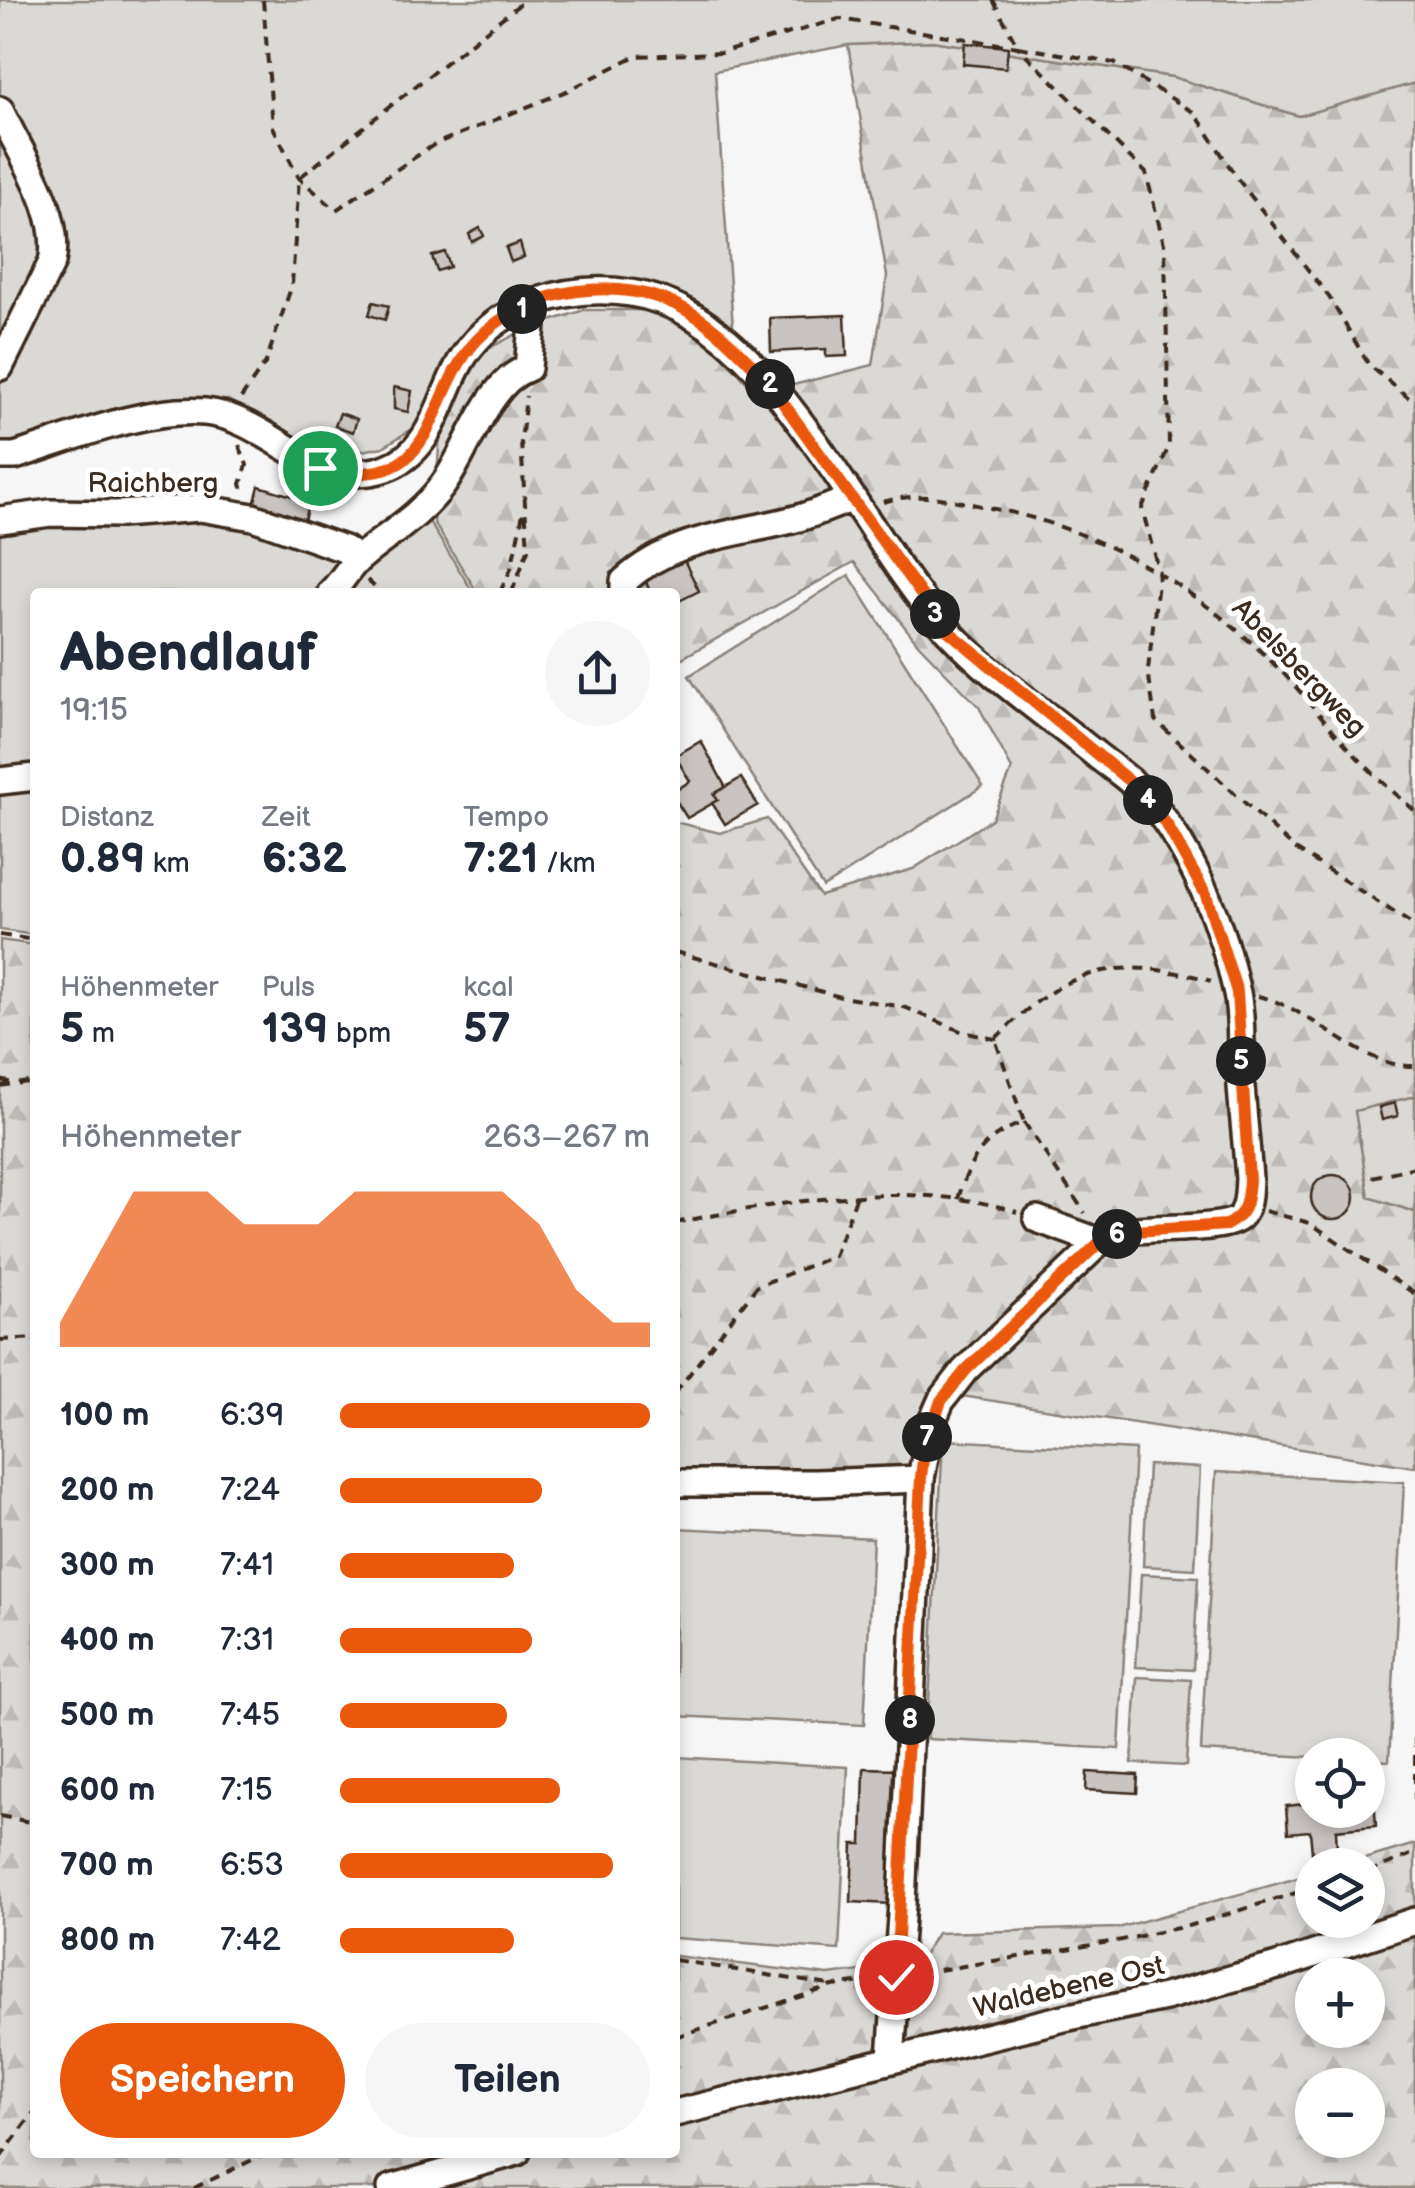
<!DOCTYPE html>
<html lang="de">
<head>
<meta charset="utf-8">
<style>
	body { margin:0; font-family:"Balsamiq Sans",sans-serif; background:#f6f6f7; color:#1f2937; height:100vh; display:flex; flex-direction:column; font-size:38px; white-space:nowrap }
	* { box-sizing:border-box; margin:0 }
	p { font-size:32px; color:#747a83 }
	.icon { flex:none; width:55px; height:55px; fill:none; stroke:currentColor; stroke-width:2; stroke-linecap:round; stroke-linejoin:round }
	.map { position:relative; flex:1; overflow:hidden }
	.details { position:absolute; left:30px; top:588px; width:650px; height:1570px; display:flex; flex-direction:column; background:#fff; border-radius:10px; box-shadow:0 5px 15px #0003 }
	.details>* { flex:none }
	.fabs { position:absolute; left:1295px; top:1738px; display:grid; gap:20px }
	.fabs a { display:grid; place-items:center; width:90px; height:90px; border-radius:50%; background:#fff; box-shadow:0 5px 15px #0003; font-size:50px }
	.pin { position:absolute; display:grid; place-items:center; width:85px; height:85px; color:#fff; margin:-42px; border:5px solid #fff; border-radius:50%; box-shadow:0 2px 10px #0007 }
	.km { position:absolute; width:50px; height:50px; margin:-25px; border-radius:50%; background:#222; color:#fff; font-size:28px; line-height:50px; text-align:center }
	.round { display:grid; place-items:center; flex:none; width:105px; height:105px; border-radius:52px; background:#f6f6f7 }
	.headline { display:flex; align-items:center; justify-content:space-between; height:170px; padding:0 30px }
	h1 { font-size:55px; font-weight:700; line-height:75px }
	.figures { display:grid; grid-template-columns:repeat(3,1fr); gap:15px; height:170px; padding:10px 30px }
	.figures div { display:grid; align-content:center }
	.figures b { font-size:42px; font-weight:700 }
	.figures small { font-size:28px; font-weight:400 }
	.figures p { font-size:28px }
	.chart { height:280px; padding:20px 30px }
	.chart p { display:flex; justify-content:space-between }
	.chart svg { width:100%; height:180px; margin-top:10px; fill:#ea580c; opacity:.7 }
	.primary-button { display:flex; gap:20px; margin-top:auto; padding:20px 30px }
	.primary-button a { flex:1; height:115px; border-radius:60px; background:#ea580c; color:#fff; font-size:40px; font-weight:700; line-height:115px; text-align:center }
	.primary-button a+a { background:#f6f6f7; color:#1f2937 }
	ul { padding:0 30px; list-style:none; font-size:32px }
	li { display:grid; grid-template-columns:160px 120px 1fr; align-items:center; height:75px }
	li i { height:25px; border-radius:12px; background:#ea580c }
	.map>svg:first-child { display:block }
</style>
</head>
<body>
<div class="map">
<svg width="1415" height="2188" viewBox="0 0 1415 2188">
	<defs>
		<pattern id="forest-firs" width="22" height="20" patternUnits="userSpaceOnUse" patternTransform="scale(2.5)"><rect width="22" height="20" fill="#dbd9d6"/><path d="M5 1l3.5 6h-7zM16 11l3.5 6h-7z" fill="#bdbab7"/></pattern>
	</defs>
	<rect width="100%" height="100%" fill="#f7f6f6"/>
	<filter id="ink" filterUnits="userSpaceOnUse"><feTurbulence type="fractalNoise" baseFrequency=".01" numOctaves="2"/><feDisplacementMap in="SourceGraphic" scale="20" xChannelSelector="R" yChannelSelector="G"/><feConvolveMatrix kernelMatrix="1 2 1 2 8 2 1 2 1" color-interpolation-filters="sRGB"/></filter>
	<g filter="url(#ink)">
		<g fill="url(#forest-firs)" stroke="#8b827a" stroke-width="2.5" fill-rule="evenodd">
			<path d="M932 41 1173 77 1298 116 1415 83V1096L1356 1111 1369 1197 1415 1212V1467L962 1396 944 1417 906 1490 675 1486V822L720 833 767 819 820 896 913 869 992 819 1012 769 979 707 919 645 854 562 677 661 675 665V592H477L434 523 440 432 451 401 482 352 526 329 584 310H656L713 345 757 394 873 365 887 276 848 45Z"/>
			<path d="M0 940 35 945V2152H675V1956L828 1975 918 1964 937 1933 1118 1928 1312 1874V1920H1368V1865H1344L1415 1844V2188H0ZM1312 1975H1368V2030H1312ZM1312 2085H1368V2140H1312Z"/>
		</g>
		<g fill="#dbd9d6" stroke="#8b827a" stroke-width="2.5">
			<path d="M0 0H1415V83L1299 116 1173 77 932 41 848 45 715 71 733 328 695 301 653 284 579 280 520 300 420 424 383 447 346 454 292 436 228 400 176 402 16 444 0 443Z"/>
			<path d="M200 517 268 532 340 556 427 518 473 592H35V935L0 930V526Z"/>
			<path d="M849 575 983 786 823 887 689 676Z"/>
			<path d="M1415 1096V1212L1369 1197 1355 1111Z"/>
			<path d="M943 1440 1135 1450 1119 1749 927 1739Z"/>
			<path d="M1148 1465 1200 1468 1195 1569 1143 1566Z"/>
			<path d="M1216 1472 1404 1482 1389 1761 1368 1760V1755L1312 1757 1201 1751Z"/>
			<path d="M675 1528 873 1538 864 1725 675 1716Z"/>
			<path d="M1141 1574 1198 1577 1193 1670 1136 1667Z"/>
			<path d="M1137 1677 1191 1680 1186 1766 1132 1763Z"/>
			<path d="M675 1757 848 1767 839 1950 675 1938Z"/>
		</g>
		<g fill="#c9c3c1" stroke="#3b2a1e" stroke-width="2.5">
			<path d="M965 43 1008 47 1006 68 963 64Z"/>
			<path d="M480 228 484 236 472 242 469 234Z"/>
			<path d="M520 243 524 257 511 262 506 248Z"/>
			<path d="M445 252 450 267 437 271 432 256Z"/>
			<path d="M373 302 389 306 385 320 369 315Z"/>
			<path d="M845 315 847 356 826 357V349L771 352 770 318Z"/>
			<path d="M394 387 412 391 408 412 394 409Z"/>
			<path d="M340 413 357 419 353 432 335 426Z"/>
			<path d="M259 486 309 501 302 528 253 509Z"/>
			<path d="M683 558 699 591 675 603V592H650L644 577Z"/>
			<path d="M701 741 726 788 714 794 718 800 687 818 675 799V791L690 781 675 756Z"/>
			<path d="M741 778 758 805 725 824 712 803 718 800 714 794Z"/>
			<path d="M1395 1103 1398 1116 1382 1120 1379 1107Z"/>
			<circle cx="1333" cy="1197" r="22"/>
			<path d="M864 1768 897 1769 892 1904 851 1902 853 1844H862Z"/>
			<path d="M1087 1772 1138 1775 1137 1793 1086 1790Z"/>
			<path d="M1368 1799H1374L1376 1826 1336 1830 1337 1851 1312 1853 1310 1831 1288 1833 1286 1806 1312 1803V1810H1368Z"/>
		</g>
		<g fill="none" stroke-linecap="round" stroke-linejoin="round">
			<g stroke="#3b2a1e" stroke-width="32">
				<g id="minor">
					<path d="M0 110C20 154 63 214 52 262L0 367"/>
					<path d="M0 456H15C72 438 145 407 205 412 271 418 314 493 386 468 436 450 439 394 464 356 499 303 570 284 630 293 772 313 857 533 948 631 992 678 1049 716 1099 757 1113 768 1130 779 1142 792 1168 820 1191 860 1206 895 1219 925 1230 961 1237 993 1243 1024 1240 1055 1241 1086 1243 1117 1247 1148 1249 1179 1248 1191 1249 1208 1240 1217 1225 1232 1147 1226 1122 1232 1115 1234 1107 1238 1100 1242L965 1370 941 1401 931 1424 921 1479 902 1904 891 2059"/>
					<path d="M0 520 50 513 120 514 200 508 253 517 344 549 358 559"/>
					<path d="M331 592C342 582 349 566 361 557 390 533 420 516 443 485 468 451 487 382 528 368L534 303"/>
					<path d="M624 592V581C675 535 737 535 799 518 817 513 834 505 851 499"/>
					<path d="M0 781 35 777"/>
					<path d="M1037 1219 1100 1242"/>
					<path d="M675 1483H816L921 1479"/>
					<path d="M675 2113 1064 2018 1165 1997 1281 1965 1415 1921"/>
					<path d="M391 2188 517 2152"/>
				</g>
			</g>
			<g stroke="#3b2a1e" stroke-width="4" stroke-dasharray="10 8" stroke-linecap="butt">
				<path d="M263 0 273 127 299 178 336 210 435 144 569 90 635 56 720 53 839 19 1018 47 1146 173 1165 248 1169 446 1142 508 1159 573 1148 670 1155 720 1294 848 1415 926"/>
				<path d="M993 0 1018 47 1114 63 1195 113 1237 178 1329 297 1369 365 1415 403"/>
				<path d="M241 398 266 362 292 285 299 178 525 0"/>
				<path d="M239 445 247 465 241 484 244 493"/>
				<path d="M883 502C922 490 956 501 995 509 1102 530 1195 587 1272 662 1303 692 1329 728 1359 759 1376 777 1396 794 1415 811"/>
				<path d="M367 580 380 592"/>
				<path d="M500 592 511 569 525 504"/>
				<path d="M512 592 528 550 521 442 526 396"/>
				<path d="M0 935 35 940"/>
				<path d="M675 952 841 997 904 1007 963 1032 995 1039"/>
				<path d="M1258 996C1313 1008 1359 1068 1415 1066"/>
				<path d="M995 1039C1045 990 1085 961 1158 970 1177 973 1193 975 1211 981"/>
				<path d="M0 1080 14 1083"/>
				<path d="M0 1086 35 1081"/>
				<path d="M1024 1122 1085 1213"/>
				<path d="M1372 1177 1415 1167"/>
				<path d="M958 1199C971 1157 982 1138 1024 1122L995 1039"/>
				<path d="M1265 1211 1310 1223 1415 1294"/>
				<path d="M675 1223C778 1202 914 1178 1017 1212"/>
				<path d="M0 1340 35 1338"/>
				<path d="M675 1393 757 1286 834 1256 856 1198"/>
				<path d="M1415 1737V1811"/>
				<path d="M0 1816 35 1823"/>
				<path d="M1368 1872 1415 1853"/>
				<path d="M675 1960 829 1985"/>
				<path d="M921 1973 1122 1940 1192 1925 1312 1888"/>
				<path d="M675 2037 833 1986 877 1980"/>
				<path d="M0 2158 35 2111"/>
				<path d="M194 2188 269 2152"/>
			</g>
			<use href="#minor" stroke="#fff" stroke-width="25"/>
		</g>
	</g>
	<g fill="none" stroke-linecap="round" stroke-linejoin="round" filter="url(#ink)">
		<g stroke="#fff" stroke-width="20">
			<path id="route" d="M320 468C443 496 421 400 477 340 528 286 624 273 688 311 719 329 744 356 768 382L946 629 1140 790 1167 825 1206 895 1237 992 1249 1180C1247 1201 1247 1215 1226 1225L1120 1232 1100 1242 966 1370 941 1401 924 1450 921 1478 896 1977"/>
		</g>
		<use href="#route" stroke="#ea580c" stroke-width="12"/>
	</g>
	<g text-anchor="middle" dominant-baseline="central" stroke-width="10" stroke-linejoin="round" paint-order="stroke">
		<g font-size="28" fill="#3b2a1e" stroke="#fff">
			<text x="153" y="483">Raichberg</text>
			<text transform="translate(1299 668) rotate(46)">Abelsbergweg</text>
			<text transform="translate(1069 1987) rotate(-13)">Waldebene Ost</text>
		</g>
	</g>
</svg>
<div class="fabs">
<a><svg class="icon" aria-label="locate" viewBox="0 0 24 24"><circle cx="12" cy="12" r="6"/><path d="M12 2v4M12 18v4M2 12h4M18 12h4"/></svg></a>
<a><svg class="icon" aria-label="layers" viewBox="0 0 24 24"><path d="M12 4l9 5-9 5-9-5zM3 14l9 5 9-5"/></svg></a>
<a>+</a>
<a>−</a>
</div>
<div class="pin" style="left:320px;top:468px;background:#1e9e55"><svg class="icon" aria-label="arrive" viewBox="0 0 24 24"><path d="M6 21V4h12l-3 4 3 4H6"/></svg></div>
<div class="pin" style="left:896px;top:1977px;background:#d93025"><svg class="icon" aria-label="check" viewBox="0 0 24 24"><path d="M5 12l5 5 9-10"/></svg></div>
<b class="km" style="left:522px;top:309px">1</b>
<b class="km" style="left:770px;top:384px">2</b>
<b class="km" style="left:935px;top:614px">3</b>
<b class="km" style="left:1148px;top:800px">4</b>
<b class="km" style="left:1241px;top:1061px">5</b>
<b class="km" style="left:1117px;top:1234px">6</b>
<b class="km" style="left:927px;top:1437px">7</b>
<b class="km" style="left:910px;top:1720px">8</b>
<section class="details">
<div class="headline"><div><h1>Abendlauf</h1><p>19:15</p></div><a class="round"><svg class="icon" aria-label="share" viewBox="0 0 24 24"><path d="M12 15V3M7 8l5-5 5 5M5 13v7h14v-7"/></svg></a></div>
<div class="figures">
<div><p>Distanz</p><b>0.89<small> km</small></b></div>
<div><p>Zeit</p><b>6:32</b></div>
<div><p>Tempo</p><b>7:21<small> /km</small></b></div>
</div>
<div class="figures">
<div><p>Höhenmeter</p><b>5<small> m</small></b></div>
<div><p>Puls</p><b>139<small> bpm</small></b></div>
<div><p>kcal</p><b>57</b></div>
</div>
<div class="chart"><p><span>Höhenmeter</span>263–267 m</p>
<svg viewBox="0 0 160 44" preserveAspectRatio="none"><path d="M0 44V38L10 22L20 6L30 6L40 6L50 14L60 14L70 14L80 6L90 6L100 6L110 6L120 6L130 14L140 30L150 38L160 38V44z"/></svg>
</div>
<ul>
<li><b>100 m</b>6:39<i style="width:100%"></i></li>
<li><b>200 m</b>7:24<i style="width:65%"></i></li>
<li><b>300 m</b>7:41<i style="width:56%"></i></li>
<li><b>400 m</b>7:31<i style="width:62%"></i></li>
<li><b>500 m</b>7:45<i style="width:54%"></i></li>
<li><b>600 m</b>7:15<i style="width:71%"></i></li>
<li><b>700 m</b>6:53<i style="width:88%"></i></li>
<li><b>800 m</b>7:42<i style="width:56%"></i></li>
</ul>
<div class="primary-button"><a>Speichern</a><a>Teilen</a></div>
</section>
</div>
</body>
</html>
